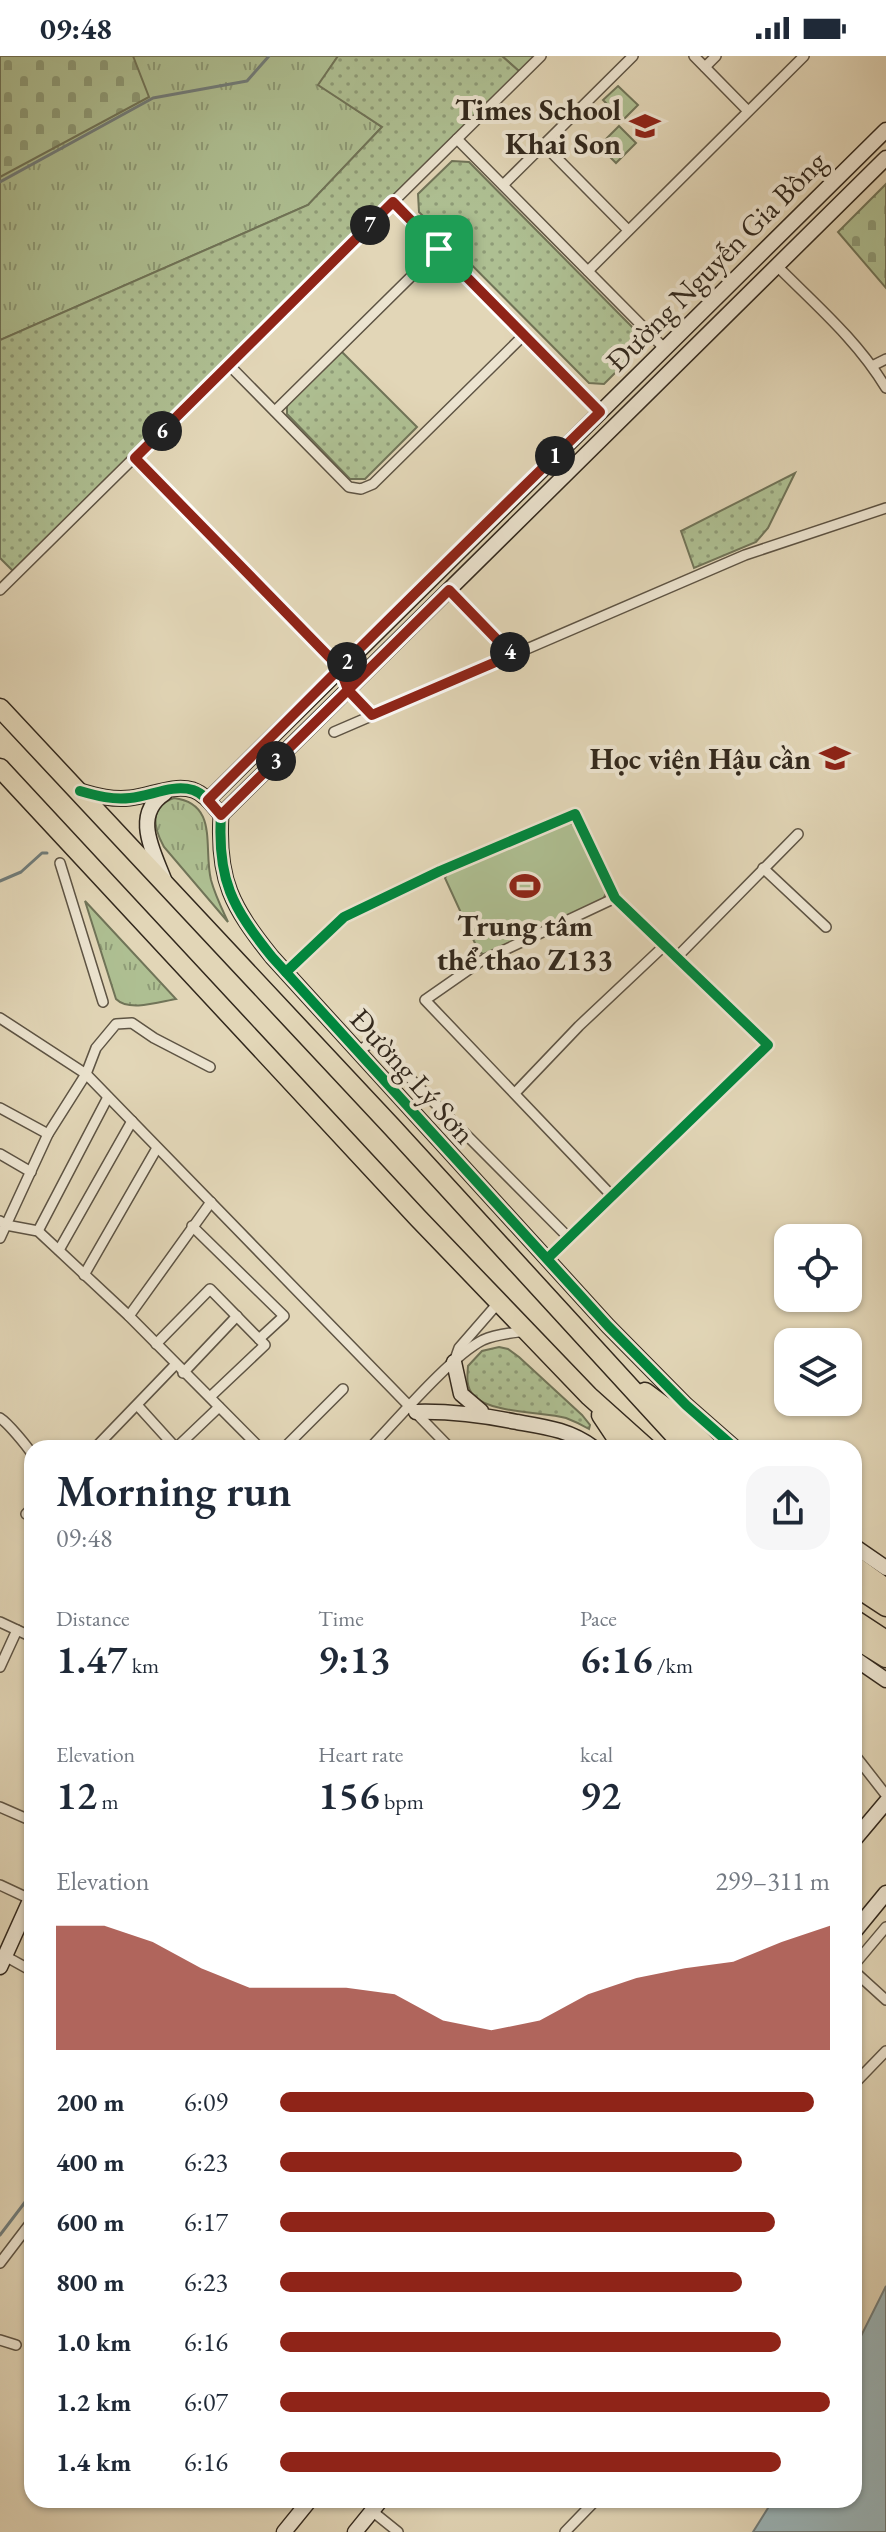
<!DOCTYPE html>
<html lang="en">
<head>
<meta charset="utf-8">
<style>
	body { margin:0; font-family:"EB Garamond",serif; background:#f6f6f7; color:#1f2937; height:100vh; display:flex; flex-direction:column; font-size:30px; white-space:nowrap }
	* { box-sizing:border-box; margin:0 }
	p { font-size:26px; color:#747a83 }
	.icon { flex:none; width:44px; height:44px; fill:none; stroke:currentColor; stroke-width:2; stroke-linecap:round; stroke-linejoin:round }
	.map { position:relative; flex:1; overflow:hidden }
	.details { position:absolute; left:24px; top:1384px; width:838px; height:1068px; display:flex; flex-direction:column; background:#fff; border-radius:24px; box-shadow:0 2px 6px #0004 }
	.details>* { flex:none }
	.buttons { position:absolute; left:774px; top:1168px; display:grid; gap:16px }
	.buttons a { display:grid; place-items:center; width:88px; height:88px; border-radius:16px; background:#fff; box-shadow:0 2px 6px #0004; font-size:40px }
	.pin { position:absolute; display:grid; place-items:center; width:68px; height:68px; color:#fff; margin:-34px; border-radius:16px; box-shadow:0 4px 12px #0006 }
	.km { position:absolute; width:40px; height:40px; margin:-20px; border-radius:50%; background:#222; color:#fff; font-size:22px; line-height:40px; text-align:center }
	.round { display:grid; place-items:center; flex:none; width:84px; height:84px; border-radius:24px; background:#f6f6f7 }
	.overview { display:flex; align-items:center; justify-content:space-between; height:136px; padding:0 32px }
	h1 { font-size:44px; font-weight:600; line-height:60px }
	.stats { display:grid; grid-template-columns:repeat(3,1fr); gap:12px; height:136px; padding:8px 32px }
	.stats div { display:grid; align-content:center }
	.stats b { font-size:40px; font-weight:600 }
	.stats small { font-size:22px; font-weight:400 }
	.stats p { font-size:22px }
	.chart { height:224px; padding:16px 32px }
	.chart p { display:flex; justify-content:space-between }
	.chart svg { width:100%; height:144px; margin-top:8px; fill:#8f2418; opacity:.7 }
	ul { padding:0 32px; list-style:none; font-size:26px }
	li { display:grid; grid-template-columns:128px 96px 1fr; align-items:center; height:60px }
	li i { height:20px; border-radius:10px; background:#8f2418 }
	.status { display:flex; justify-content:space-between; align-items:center; height:56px; padding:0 40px; background:#fff; direction:ltr }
	.status svg { height:22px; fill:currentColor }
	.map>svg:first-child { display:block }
</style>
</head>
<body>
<div class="status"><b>09:48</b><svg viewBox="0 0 49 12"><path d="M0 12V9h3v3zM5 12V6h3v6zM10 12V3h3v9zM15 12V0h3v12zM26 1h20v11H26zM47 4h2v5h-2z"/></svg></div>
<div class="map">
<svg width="886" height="2476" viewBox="0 0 886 2476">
	<defs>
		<pattern id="grass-tufts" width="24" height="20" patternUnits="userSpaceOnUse" patternTransform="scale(2)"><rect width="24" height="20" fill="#aebf92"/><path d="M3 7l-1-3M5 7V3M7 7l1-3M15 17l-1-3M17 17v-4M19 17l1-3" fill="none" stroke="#8e9b77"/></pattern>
		<pattern id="cemetery-stones" width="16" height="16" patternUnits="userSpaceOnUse" patternTransform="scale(2)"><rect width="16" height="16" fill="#aebf92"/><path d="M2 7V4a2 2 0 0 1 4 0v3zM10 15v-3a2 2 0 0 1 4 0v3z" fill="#8e9b77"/></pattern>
		<pattern id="park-dots" width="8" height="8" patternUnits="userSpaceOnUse" patternTransform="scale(2)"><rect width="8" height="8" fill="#aebf92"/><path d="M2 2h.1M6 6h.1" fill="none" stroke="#8e9b77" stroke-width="1.8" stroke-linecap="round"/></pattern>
	</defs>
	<rect width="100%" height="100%" fill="#e2d6b7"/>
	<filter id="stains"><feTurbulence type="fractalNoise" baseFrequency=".0025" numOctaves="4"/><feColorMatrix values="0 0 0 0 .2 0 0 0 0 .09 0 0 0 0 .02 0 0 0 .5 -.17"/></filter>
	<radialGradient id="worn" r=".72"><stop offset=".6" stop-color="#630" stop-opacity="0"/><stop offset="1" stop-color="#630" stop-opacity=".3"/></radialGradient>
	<g fill="url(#grass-tufts)" stroke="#707458" stroke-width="2">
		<path d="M0 0H338L319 29 382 71 308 149 0 284Z"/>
		<path d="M502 0H536L520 16Z"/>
		<path d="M174 742C219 748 203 791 211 824 215 839 222 853 228 866L164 791C153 771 149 751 174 742Z"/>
		<path d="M85 845 176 943C159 946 129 956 116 943Z"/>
	</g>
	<g fill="url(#cemetery-stones)" stroke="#707458" stroke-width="2">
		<path d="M0 0H133L149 41 0 121Z"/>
		<path d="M886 128V232L838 176Z"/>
	</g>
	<g fill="url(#park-dots)" stroke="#707458" stroke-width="2">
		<path d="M338 0H502L520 16 16 518 0 502V284L308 149 382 71 318 29Z"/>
		<path d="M452 105 469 106 639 278 638 294 604 328 589 327 419 156 418 138Z"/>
		<path d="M341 295 417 371 365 423H350L287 358V349Z"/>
		<path d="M795 417 768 472 756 486 694 512 681 475Z"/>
		<path d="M499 1291 508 1293 519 1301 582 1359 590 1369 589 1373C582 1369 574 1365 566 1362 543 1356 490 1357 474 1340 466 1332 467 1321 468 1310L482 1295Z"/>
	</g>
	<g fill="#aebf92" stroke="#707458" stroke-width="2">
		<path d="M618 30 638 49 623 64 603 44Z"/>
		<path d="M619 70 636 87 616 107 599 90Z"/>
		<path d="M562 763 575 769 606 837 602 846 487 900 479 896 445 822 449 815Z"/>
	</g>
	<path fill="#9bb6ba" stroke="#717d7b" stroke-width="2" d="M886 2230V2476H753L773 2444H854V2294Z"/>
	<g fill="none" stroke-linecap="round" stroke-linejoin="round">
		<g stroke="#717d7b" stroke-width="3">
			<path d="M0 126 153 42 247 25 269 0"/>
			<path d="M0 825 21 816 42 797H47"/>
			<path d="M0 2179 32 2137"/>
		</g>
		<g stroke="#5e5444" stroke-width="12">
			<g id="street">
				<path d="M694 0 748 55"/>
				<path d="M705 11 716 0"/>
				<path d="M457 83 664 292"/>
				<path d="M544 89 628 174"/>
				<path d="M503 129 633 0"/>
				<path d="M393 146 600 356"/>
				<path d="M777 210C816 249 858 285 886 332"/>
				<path d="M588 215 804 0"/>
				<path d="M229 309 349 431 361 433 373 428 524 279"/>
				<path d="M872 310 886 303"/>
				<path d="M275 355 439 193"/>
				<path d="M135 402 340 612"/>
				<path d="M0 534 541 0"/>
				<path d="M449 534 512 599"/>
				<path d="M348 634 372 659"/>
				<path d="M334 676 745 499 886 452"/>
				<path d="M60 807 103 946"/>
				<path d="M763 812 826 871"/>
				<path d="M677 901 798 778"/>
				<path d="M286 916 344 861 440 815 575 758 615 842 768 989 548 1202"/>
				<path d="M0 962 86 1018 450 1392"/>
				<path d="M359 995 373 985 569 1182"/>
				<path d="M515 1037 579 970 665 889"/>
				<path d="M0 1052 48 1078"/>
				<path d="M0 1098 31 1116"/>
				<path d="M612 1140 425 944 481 905 615 842"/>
				<path d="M0 1165 6 1169 38 1175 129 1260 260 1392"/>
				<path d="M192 1170 284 1260 259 1283"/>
				<path d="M38 1175 108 1041"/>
				<path d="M0 1182 48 1078 86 1018 96 992 116 968 132 967 154 982 210 1011"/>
				<path d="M59 1194 132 1065"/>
				<path d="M84 1219 157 1092"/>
				<path d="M129 1260 211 1146"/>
				<path d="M156 1288 210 1233 265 1289 210 1341"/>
				<path d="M454 1306 459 1292 499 1246"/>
				<path d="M183 1317 237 1260"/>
				<path d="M138 1350 176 1392 219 1351"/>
				<path d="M0 1362C8 1367 27 1390 32 1398"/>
				<path d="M95 1392 175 1309"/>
				<path d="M284 1392 343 1333"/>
				<path d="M370 1392C397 1364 451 1300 483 1284 496 1278 511 1277 526 1275"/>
				<path d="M26 1458 32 1452"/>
				<path d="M0 1566 32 1581"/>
				<path d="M0 1611 17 1574"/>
				<path d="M854 1698 886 1739"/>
				<path d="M0 1751 32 1765"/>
				<path d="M0 1829 30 1843"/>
				<path d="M5 1900 32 1915"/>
				<path d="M854 1909 886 1871"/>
				<path d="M854 1915 886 1944"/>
				<path d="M854 2028 886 1995"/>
				<path d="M0 2207 32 2165"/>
				<path d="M0 2284 16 2289"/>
				<path d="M372 2455 398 2476"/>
				<path d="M565 2476 596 2444"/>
			</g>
		</g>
		<g stroke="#32281d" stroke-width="17">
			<g id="secondary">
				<path d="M80 735C97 740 113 744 130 742 151 740 172 728 193 734 205 738 213 750 221 759 217 824 232 851 272 901L608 1270 686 1349 735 1392"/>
				<path d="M165 737C131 759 154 796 165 826"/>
				<path d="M208 744 886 74"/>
				<path d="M221 759 886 102"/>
				<path d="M454 1306 461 1338 481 1355"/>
				<path d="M416 1356C451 1355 482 1359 517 1366 546 1371 570 1374 594 1392"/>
				<path d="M854 1490 886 1512"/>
				<path d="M854 1602 886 1624"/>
				<path d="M854 1784 886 1746"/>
				<path d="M854 1876 886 1837"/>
				<path d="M0 1911 32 1840"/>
				<path d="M284 2476 310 2444"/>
				<path d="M355 2476 381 2444"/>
			</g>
		</g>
		<g stroke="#32281d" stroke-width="21">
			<g id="highway">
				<path d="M0 652 392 1071 686 1392"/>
				<path d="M0 712 418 1162 589 1340 647 1392"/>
				<path d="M645 1336 676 1359 709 1392"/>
				<path d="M601 1359 623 1392"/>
				<path d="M854 1509 886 1532"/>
				<path d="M854 1530 886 1551"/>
				<path d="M854 1563 886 1584"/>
				<path d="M854 1582 886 1602"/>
			</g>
		</g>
		<use href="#street" stroke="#ece4d0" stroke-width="9"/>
		<use href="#secondary" stroke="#ece4d0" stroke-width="14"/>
		<use href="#highway" stroke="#e2d6b7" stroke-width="18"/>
		<g stroke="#ece4d0" stroke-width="15">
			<g id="cycleway">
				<path d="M80 735C97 740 113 744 130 742 151 740 172 728 193 734 205 738 213 750 221 759 217 824 232 851 272 901L608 1270 686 1349 735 1392"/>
				<path d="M286 916 344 861 440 815 575 758 615 842 768 989 548 1202"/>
			</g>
		</g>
		<use href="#cycleway" stroke="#00873e" stroke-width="10"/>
	</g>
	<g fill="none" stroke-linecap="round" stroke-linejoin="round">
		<g stroke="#fff" stroke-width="16">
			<path id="route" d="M439 193 600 356C513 441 426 526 340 612L208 744 221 759 348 634 372 659 512 599 449 534 348 634 340 612 135 402 393 146 439 193"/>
		</g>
		<use href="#route" stroke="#8f2418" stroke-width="10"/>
	</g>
	<defs>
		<g id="school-bare" transform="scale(2.4)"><path d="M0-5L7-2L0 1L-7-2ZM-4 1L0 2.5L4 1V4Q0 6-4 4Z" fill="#8f2418" stroke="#ece4d0" stroke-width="2.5" paint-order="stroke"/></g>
		<g id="university-bare" transform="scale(2.4)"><path d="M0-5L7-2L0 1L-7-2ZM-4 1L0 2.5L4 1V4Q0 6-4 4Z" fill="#8f2418" stroke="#ece4d0" stroke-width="2.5" paint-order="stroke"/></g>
		<g id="stadium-bare" transform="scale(2.4)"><path d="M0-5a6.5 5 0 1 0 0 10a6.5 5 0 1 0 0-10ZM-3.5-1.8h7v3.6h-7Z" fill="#8f2418" stroke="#ece4d0" stroke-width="2.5" paint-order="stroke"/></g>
	</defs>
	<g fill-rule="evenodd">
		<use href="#school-bare" x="645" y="70"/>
		<use href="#university-bare" x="835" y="702"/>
		<use href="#stadium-bare" x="525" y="830"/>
	</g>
	<g text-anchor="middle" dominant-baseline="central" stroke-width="8" stroke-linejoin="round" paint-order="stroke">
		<g font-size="30" font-weight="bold" fill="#32281d" stroke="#ece4d0" text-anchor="end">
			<text x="621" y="53">Times School<tspan x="621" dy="34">Khai Son</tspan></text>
			<text x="811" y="702">Học viện Hậu cần</text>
			<text x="525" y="869" text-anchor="middle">Trung tâm<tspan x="525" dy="34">thể thao Z133</tspan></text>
		</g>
		<g font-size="30" fill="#32281d" stroke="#ece4d0">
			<text transform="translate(716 205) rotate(-45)">Đường Nguyễn Gia Bồng</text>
			<text transform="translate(413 1020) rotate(48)">Đường Lý Sơn</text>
		</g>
	</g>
	<rect width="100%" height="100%" filter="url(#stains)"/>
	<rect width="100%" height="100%" fill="url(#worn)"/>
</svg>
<div class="buttons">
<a><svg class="icon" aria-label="locate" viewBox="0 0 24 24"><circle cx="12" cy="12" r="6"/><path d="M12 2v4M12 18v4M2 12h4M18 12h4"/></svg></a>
<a><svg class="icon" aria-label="layers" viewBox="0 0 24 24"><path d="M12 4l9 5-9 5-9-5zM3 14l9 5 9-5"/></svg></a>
</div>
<div class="pin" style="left:439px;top:193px;background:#1e9e55"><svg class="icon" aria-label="arrive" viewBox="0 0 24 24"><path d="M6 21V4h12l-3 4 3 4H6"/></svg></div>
<b class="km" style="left:555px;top:400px">1</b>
<b class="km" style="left:347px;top:606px">2</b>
<b class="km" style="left:276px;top:705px">3</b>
<b class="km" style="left:510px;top:596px">4</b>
<b class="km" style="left:162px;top:375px">6</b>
<b class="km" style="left:370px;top:169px">7</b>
<section class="details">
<div class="overview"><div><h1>Morning run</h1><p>09:48</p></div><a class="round"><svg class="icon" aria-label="share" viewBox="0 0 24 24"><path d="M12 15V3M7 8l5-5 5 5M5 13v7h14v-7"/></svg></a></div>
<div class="stats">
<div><p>Distance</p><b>1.47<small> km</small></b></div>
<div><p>Time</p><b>9:13</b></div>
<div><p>Pace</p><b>6:16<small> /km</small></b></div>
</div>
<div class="stats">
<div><p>Elevation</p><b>12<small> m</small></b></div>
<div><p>Heart rate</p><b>156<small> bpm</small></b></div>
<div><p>kcal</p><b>92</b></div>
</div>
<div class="chart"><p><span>Elevation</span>299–311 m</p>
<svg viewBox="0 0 160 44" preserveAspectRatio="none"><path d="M0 44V6L10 6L20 11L30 19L40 25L50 25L60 25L70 27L80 35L90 38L100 35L110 27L120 22L130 19L140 17L150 11L160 6V44z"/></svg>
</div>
<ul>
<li><b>200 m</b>6:09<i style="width:97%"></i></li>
<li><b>400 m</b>6:23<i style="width:84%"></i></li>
<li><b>600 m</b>6:17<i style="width:90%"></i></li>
<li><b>800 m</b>6:23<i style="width:84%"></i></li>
<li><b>1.0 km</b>6:16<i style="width:91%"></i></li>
<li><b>1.2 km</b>6:07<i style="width:100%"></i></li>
<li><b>1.4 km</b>6:16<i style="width:91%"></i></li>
</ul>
</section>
</div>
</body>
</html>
